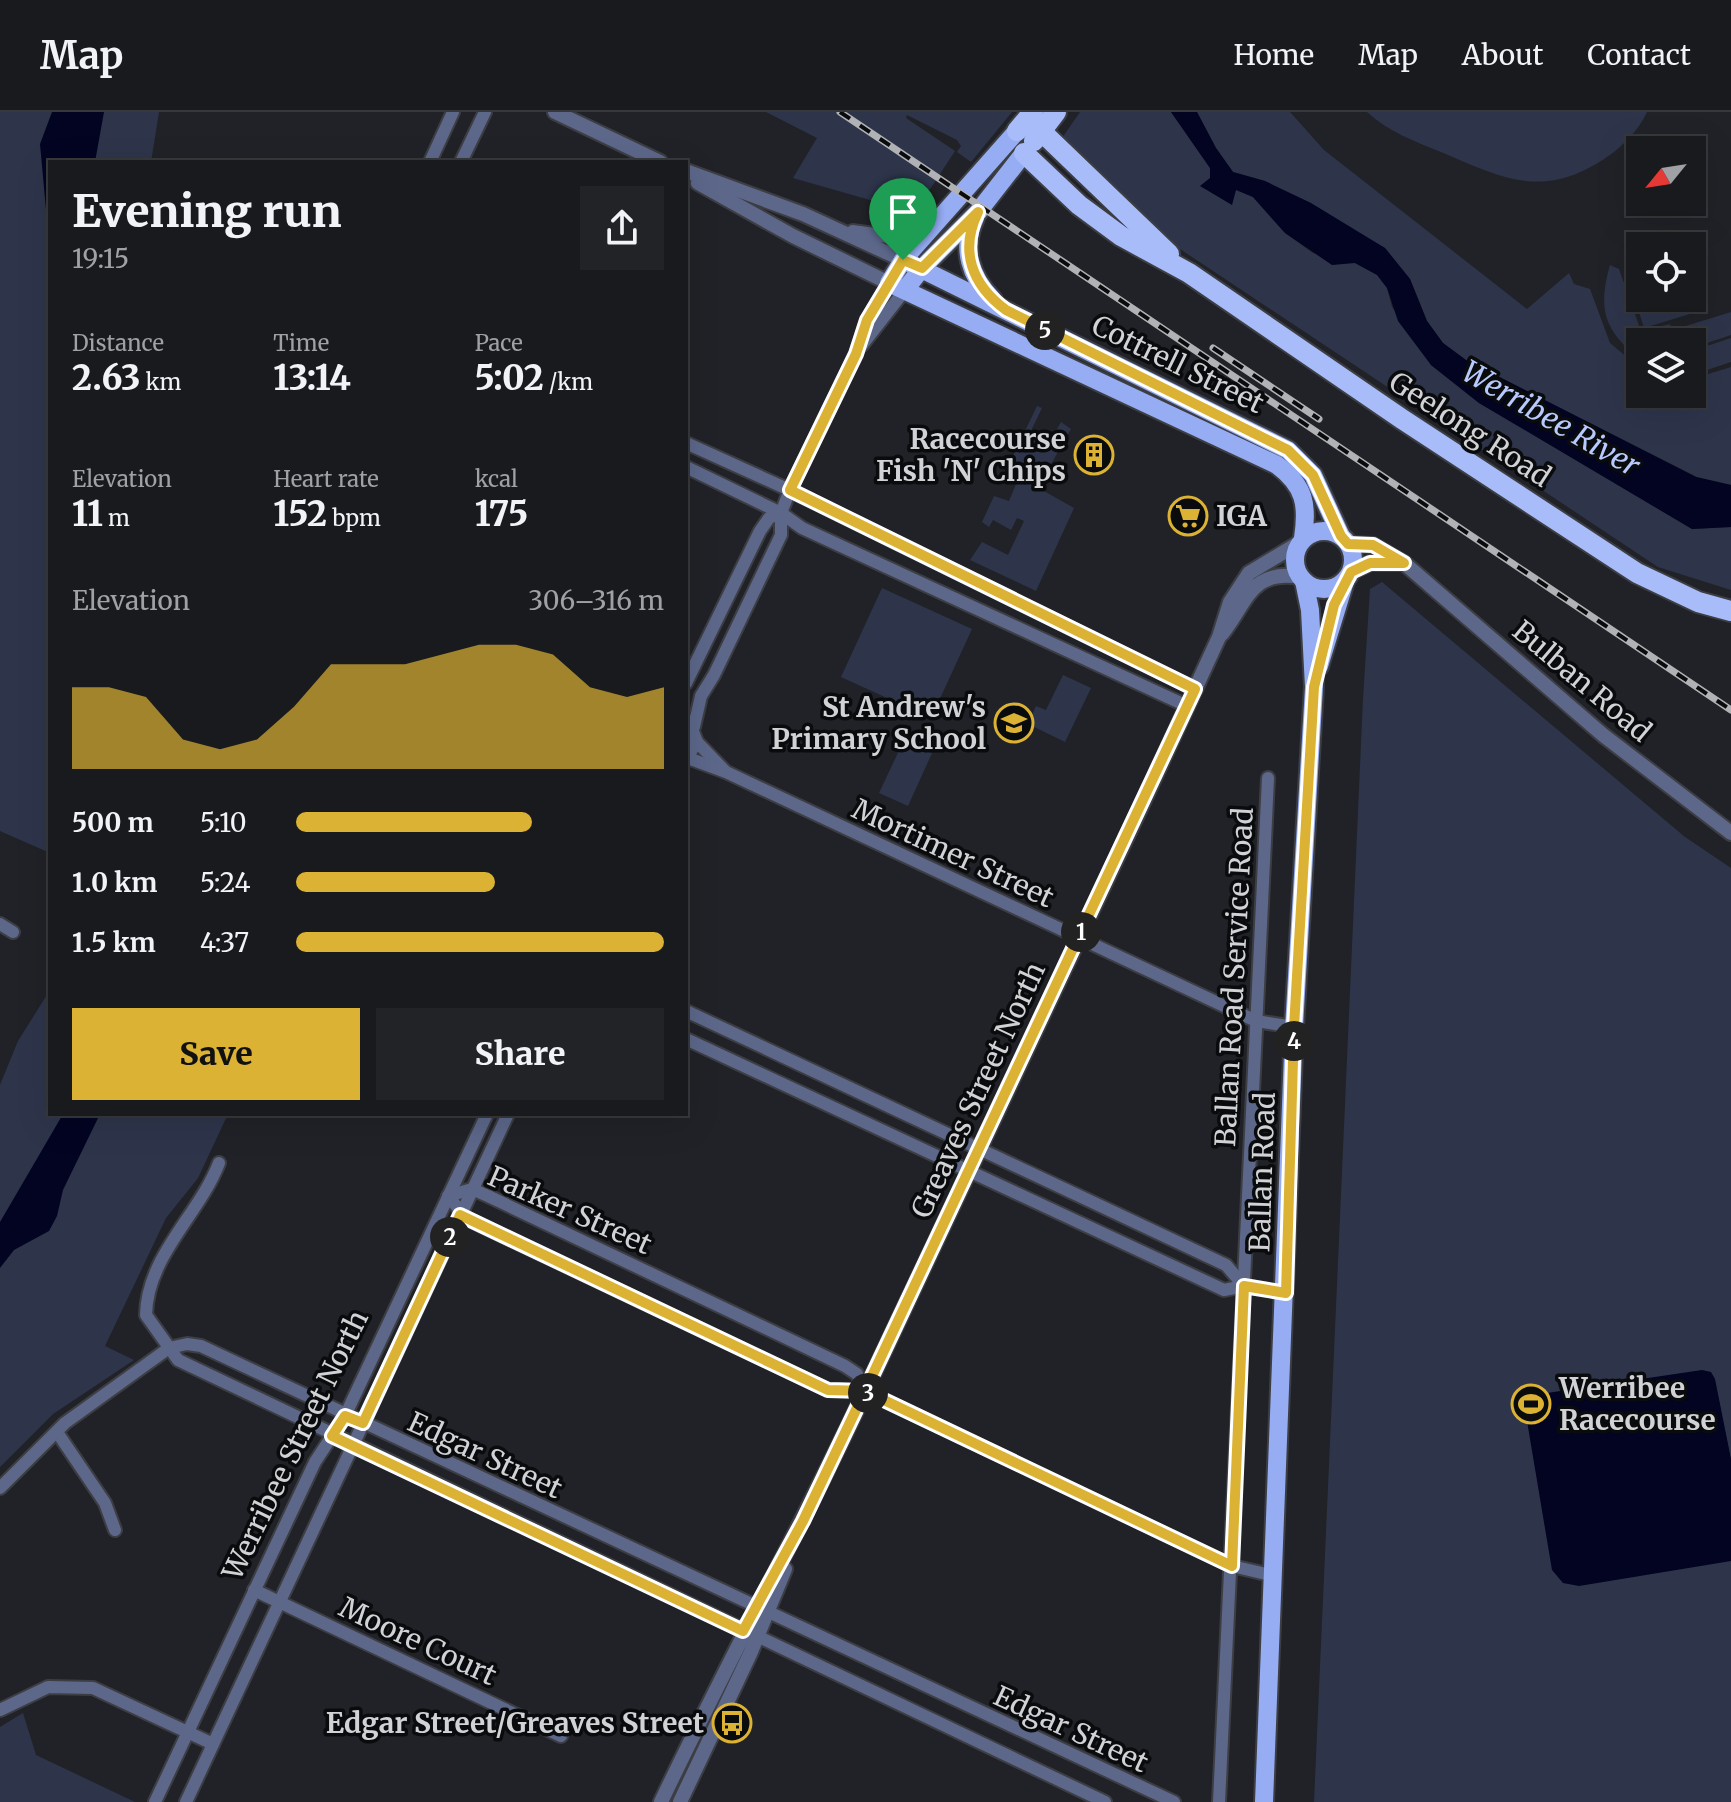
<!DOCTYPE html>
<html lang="en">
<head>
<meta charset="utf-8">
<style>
	body { margin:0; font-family:Merriweather,serif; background:#212326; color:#f1f3f6; height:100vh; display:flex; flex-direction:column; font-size:30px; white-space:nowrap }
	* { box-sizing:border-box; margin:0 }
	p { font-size:26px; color:#9fa1a4 }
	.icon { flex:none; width:44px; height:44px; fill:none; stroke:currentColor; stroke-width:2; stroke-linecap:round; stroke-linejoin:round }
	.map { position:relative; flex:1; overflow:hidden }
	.side { position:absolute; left:48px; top:48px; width:640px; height:956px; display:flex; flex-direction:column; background:#181a1d; border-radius:0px; box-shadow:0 8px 32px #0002,0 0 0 2px #36383b }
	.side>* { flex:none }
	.needle { width:52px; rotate:240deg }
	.buttons { position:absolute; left:1626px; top:24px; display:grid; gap:16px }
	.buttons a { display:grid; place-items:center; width:80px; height:80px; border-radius:0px; background:#181a1d; box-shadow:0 8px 32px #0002,0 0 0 2px #36383b; font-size:40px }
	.pin { position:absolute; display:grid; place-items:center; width:68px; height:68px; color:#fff; margin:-82px -34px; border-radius:50% 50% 50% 0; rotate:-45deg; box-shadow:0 0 8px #0007 }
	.pin .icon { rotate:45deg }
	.km { position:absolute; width:40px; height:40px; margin:-20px; border-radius:50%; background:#222; color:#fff; font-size:22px; line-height:40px; text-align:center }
	.round { display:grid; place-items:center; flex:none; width:84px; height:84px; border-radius:0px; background:#212326 }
	.summary { display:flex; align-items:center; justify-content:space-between; height:136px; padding:0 24px }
	h1 { font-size:44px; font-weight:800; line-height:60px }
	.stats { display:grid; grid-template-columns:repeat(3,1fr); gap:12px; height:136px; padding:8px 24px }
	.stats div { display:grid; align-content:center }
	.stats b { font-size:34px; font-weight:800 }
	.stats small { font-size:22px; font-weight:400 }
	.stats p { font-size:22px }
	.chart { height:224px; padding:16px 24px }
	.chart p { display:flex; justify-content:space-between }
	.chart svg { width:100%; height:144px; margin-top:8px; fill:#dbb233; opacity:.7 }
	.primary-button { display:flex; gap:16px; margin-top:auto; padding:16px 24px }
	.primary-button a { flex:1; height:92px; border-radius:0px; background:#dbb233; color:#111; font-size:32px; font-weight:800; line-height:92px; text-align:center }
	.primary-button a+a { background:#212326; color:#f1f3f6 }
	ul { padding:0 24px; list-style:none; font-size:26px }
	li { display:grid; grid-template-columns:128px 96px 1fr; align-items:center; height:60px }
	li i { height:20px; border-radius:10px; background:#dbb233 }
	header { display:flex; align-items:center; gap:48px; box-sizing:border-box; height:112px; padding:0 40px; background:#181a1d; border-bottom:2px solid #36383b }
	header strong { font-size:38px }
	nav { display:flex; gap:44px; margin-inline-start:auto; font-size:28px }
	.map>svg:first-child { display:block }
</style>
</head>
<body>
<header>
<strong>Map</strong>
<nav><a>Home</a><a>Map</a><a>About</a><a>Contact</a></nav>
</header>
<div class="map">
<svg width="1731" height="1690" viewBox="0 0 1731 1690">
	<rect width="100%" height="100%" fill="#202227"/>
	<g fill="#2e354b">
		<path d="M0 0H159L151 50H50V741L0 719Z"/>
		<path d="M766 0H1012L971 50 957 40 961 34 957 28 907 3 906 6 955 39 927 82 891 94 793 66 817 26Z"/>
		<path d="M1080 0H1171L1210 56 1211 66 1201 74 1232 92 1235 77 1253 85 1285 121 1313 141 1355 151 1378 163 1387 176 1392 195 1431 253 1479 291 1692 417 1731 415V478L1658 455 1174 133 1060 29Z"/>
		<path d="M1197 0H1290L1324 38 1527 197 1569 161 1574 172 1590 177 1610 231 1640 256V282H1692V267L1731 255V373L1697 365 1466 248 1443 231 1427 209 1410 167 1385 136 1265 69 1233 60 1216 36Z"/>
		<path d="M1367 0H1647C1639 18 1622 35 1607 45 1544 88 1504 67 1441 40 1414 29 1389 20 1367 0Z"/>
		<path d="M1610 153 1619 157 1641 219 1670 212 1676 230H1640V248C1605 218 1597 199 1610 153Z"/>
		<path d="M1640 158V186H1643L1635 188 1627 163Z"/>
		<path d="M1694 172 1703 198 1644 216 1636 190 1649 186H1692Z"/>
		<path d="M1731 200V223L1692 236V230H1680L1676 217Z"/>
		<path d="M1731 226V250L1692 263V239Z"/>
		<path d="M1037 294 1042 296 1030 321 1049 331 1061 310 1071 317 1041 370 1008 354Z"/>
		<path d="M1019 365 1074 396 1036 479 970 448 982 430 1008 443 1024 409 1017 406 1011 418 993 408 989 415 982 410 994 384 1009 389Z"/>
		<path d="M1382 470 1685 725 1731 756V1690H1314L1363 587 1370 477Z"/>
		<path d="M882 476 972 517 931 606 841 565Z"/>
		<path d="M1063 563 1091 576 1065 630 1028 612 1036 594 1046 598Z"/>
		<path d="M904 628 932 641 908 694 879 681Z"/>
		<path d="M50 878V1002H228L198 1066 166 1106 105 1234 134 1248 53 1302 0 1355V973L18 929Z"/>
		<path d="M23 1601 36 1643 135 1690H0V1615Z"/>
	</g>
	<g fill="#020422">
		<path d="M52 0H104L95 50H50V141L40 32Z"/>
		<path d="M1171 0H1197L1216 36 1233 60 1265 69 1311 91 1385 136 1410 167 1427 209 1443 231 1466 248 1696 365 1731 373V415L1692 417 1479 291 1431 253 1398 209 1387 176 1377 163 1355 151 1332 153 1285 121 1253 85 1236 78 1232 93 1200 74 1210 66V56Z"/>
		<path d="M63 1002H100L63 1078 57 1104 49 1119 14 1138 0 1156V1110Z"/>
		<path d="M1702 1258 1711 1260 1715 1267 1731 1347V1449L1579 1474 1563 1471 1552 1458 1527 1309 1532 1292 1547 1281Z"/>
	</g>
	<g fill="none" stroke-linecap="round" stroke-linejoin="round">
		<g stroke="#3c3e43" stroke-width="16">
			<g id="minor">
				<path d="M430 50 453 0"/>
				<path d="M461 50 485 0"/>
				<path d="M862 233 905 178"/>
				<path d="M686 331 783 375 1195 577"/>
				<path d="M686 355 781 401 802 416 1187 594"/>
				<path d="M686 571 760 419 769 406 781 401"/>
				<path d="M694 615 701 584 714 563 781 423V401L790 378 856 242 867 208 889 171"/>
				<path d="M697 630 724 658"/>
				<path d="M688 646 726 660 1256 909 1294 915"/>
				<path d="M686 647 697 630 689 609"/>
				<path d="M0 812 13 820"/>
				<path d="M686 899 1226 1153 1244 1174"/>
				<path d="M686 927 1224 1178 1244 1174 1286 1181"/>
				<path d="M219 1051C199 1103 147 1144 146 1203L178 1248 1105 1690"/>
				<path d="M865 1279 857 1262 845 1254 488 1084 472 1077 448 1084 467 1107 828 1278 865 1279 1232 1454 1275 1464"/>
				<path d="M57 1320 105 1391 115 1418"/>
				<path d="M0 1376 65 1311 169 1236 187 1232 201 1234 1174 1690"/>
				<path d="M254 1478 561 1624"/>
				<path d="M0 1598 48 1575 93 1576 213 1632"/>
				<path d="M155 1690 315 1350 345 1304 487 1002"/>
				<path d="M186 1690 508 1002"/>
				<path d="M1219 1690 1268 666"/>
			</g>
		</g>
		<g stroke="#3c3e43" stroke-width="18">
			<g id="tertiary">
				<path d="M555 0 660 50"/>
				<path d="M686 59 803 102 903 148"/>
				<path d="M698 71 793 124 889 171"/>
				<path d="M853 120C880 124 906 128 930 114"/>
				<path d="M1348 432 1373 433 1404 451 1603 623 1731 721"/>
				<path d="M1351 460 1370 451H1403"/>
				<path d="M1222 522C1248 489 1250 457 1301 465"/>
				<path d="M661 1690C722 1561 790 1436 852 1307L1144 688 1219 525 1230 490 1249 461 1299 431"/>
				<path d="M680 1690 750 1542 785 1457"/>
			</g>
		</g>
		<g stroke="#3c3e43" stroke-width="22">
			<g id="primary">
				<path d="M1017 19 903 148 889 171 1277 353C1305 374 1308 393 1303 426"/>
				<path d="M975 106C961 136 970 165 993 188"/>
				<path d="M903 148 1288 338 1313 363 1341 424"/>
				<path d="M905 178 922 156 978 100 1024 41"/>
				<circle cx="1324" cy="448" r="29"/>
				<path d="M1319 554 1345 469"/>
				<path d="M1264 1690 1294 915 1314 575 1310 498 1304 469"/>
			</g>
		</g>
		<g stroke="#3c3e43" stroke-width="24">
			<g id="trunk">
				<path d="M1017 19 1033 0"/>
				<path d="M1041 19 1169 142"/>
				<path d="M1034 29 1056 0"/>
				<path d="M1024 41 1079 93 1121 124 1189 161 1402 307 1637 461 1698 490 1731 499"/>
			</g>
		</g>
		<use href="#minor" stroke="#5c678a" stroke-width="12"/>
		<use href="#tertiary" stroke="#5c678a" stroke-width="14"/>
		<use href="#primary" stroke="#96adf4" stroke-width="18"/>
		<use href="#trunk" stroke="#a8bcfa" stroke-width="20"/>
		<g stroke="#b0b2b5" stroke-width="7">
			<g id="rail">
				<path d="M840 0 1731 598"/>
				<path d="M1213 236 1319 307"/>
			</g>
		</g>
		<use href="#rail" stroke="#0a0b0d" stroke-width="4" stroke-dasharray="12" stroke-linecap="butt"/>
	</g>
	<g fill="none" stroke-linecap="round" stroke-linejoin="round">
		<g stroke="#fff" stroke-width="16">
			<path id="route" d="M903 148 867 208 856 242 790 378 1195 577 865 1279 828 1278 460 1103 363 1311 345 1304 332 1324 743 1519 803 1409 865 1279 1232 1454 1244 1174 1286 1181 1294 915 1314 575 1334 493 1351 460 1370 451H1404L1373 433 1348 432 1341 424 1313 363 1288 338 1006 198C972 173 959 139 978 100L922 156 903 148"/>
		</g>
		<use href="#route" stroke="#dbb233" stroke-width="10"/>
	</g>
	<defs>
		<g id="building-ring" transform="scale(2)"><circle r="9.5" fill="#0a0b0d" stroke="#dbb233" stroke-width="1.5"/><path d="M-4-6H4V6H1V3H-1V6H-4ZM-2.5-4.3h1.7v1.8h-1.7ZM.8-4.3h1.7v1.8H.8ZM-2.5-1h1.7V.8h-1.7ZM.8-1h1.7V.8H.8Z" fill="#dbb233"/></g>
		<g id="supermarket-ring" transform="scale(2)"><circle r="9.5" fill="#0a0b0d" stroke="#dbb233" stroke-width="1.5"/><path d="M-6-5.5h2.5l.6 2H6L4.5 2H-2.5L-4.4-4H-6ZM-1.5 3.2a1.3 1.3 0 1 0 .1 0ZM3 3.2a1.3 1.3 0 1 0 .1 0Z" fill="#dbb233"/></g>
		<g id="school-ring" transform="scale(2)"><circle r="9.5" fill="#0a0b0d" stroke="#dbb233" stroke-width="1.5"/><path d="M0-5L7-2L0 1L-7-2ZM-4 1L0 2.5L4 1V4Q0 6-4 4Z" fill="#dbb233"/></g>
		<g id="stadium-ring" transform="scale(2)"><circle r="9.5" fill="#0a0b0d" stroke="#dbb233" stroke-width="1.5"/><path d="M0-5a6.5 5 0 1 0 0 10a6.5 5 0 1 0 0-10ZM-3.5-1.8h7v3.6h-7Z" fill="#dbb233"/></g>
		<g id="bus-ring" transform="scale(2)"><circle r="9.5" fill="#0a0b0d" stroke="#dbb233" stroke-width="1.5"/><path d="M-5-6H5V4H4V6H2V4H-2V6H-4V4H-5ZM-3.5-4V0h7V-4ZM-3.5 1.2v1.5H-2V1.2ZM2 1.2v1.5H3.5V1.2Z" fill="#dbb233"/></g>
	</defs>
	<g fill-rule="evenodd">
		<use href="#building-ring" x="1094" y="343"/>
		<use href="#supermarket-ring" x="1188" y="404"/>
		<use href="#school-ring" x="1014" y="611"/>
		<use href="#stadium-ring" x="1531" y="1292"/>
		<use href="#bus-ring" x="732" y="1611"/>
	</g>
	<g text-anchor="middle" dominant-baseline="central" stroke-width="7" stroke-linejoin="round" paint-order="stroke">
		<g font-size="28" fill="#d1d2d5" stroke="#0a0b0d">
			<text transform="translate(1178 252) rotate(26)">Cottrell Street</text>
			<text transform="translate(1470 317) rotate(33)">Geelong Road</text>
			<text transform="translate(1582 569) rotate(40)">Bulban Road</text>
			<text transform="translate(953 741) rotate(25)">Mortimer Street</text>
			<text transform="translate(1234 865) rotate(-87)">Ballan Road Service Road</text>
			<text transform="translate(978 978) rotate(-65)">Greaves Street North</text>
			<text transform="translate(1262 1060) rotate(-88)">Ballan Road</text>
			<text transform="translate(570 1098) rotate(24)">Parker Street</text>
			<text transform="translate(295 1333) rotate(-64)">Werribee Street North</text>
			<text transform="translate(485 1343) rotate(25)">Edgar Street</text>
			<text transform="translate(418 1529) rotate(25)">Moore Court</text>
			<text transform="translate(1071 1617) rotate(25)">Edgar Street</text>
		</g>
		<g font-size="28" font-weight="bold" fill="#d1d2d5" stroke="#0a0b0d" text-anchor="end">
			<text x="1066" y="327">Racecourse<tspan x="1066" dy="32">Fish 'N' Chips</tspan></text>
			<text x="1216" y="404" text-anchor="start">IGA</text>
			<text x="986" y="595">St Andrew's<tspan x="986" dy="32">Primary School</tspan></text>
			<text x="1559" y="1276" text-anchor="start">Werribee<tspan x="1559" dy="32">Racecourse</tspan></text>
			<text x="704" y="1611">Edgar Street/Greaves Street</text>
		</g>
		<g font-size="30" font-style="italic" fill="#b7c9fd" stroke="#0a0b0d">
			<text transform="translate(1551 306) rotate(30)">Werribee River</text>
		</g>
	</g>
</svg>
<div class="buttons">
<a><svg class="needle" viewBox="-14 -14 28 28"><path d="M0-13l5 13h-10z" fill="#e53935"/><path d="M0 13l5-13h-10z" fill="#9fa1a4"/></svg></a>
<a><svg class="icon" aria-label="locate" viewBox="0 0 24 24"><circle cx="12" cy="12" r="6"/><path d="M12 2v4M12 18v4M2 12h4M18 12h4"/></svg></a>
<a><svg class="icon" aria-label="layers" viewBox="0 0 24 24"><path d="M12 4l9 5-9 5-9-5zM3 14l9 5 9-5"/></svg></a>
</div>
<div class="pin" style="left:903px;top:148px;background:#1e9e55"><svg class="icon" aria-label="arrive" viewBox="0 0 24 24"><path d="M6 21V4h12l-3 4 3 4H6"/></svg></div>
<b class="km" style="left:1081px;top:820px">1</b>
<b class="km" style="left:450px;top:1125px">2</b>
<b class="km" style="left:868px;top:1281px">3</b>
<b class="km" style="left:1294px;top:929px">4</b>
<b class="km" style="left:1045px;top:218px">5</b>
<section class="side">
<div class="summary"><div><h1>Evening run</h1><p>19:15</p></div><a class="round"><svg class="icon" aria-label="share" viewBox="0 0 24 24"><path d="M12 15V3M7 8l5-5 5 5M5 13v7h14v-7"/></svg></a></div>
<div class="stats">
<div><p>Distance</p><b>2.63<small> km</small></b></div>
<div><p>Time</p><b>13:14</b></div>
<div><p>Pace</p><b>5:02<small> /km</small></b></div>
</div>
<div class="stats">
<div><p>Elevation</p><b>11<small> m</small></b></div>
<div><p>Heart rate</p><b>152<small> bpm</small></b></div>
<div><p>kcal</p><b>175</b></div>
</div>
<div class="chart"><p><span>Elevation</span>306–316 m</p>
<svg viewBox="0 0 160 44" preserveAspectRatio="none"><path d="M0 44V19L10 19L20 22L30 35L40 38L50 35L60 25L70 12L80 12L90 12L100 9L110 6L120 6L130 9L140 19L150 22L160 19V44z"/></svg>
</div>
<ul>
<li><b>500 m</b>5:10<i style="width:64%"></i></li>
<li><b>1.0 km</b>5:24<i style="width:54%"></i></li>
<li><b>1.5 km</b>4:37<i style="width:100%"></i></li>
</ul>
<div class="primary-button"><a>Save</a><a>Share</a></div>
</section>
</div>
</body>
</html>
